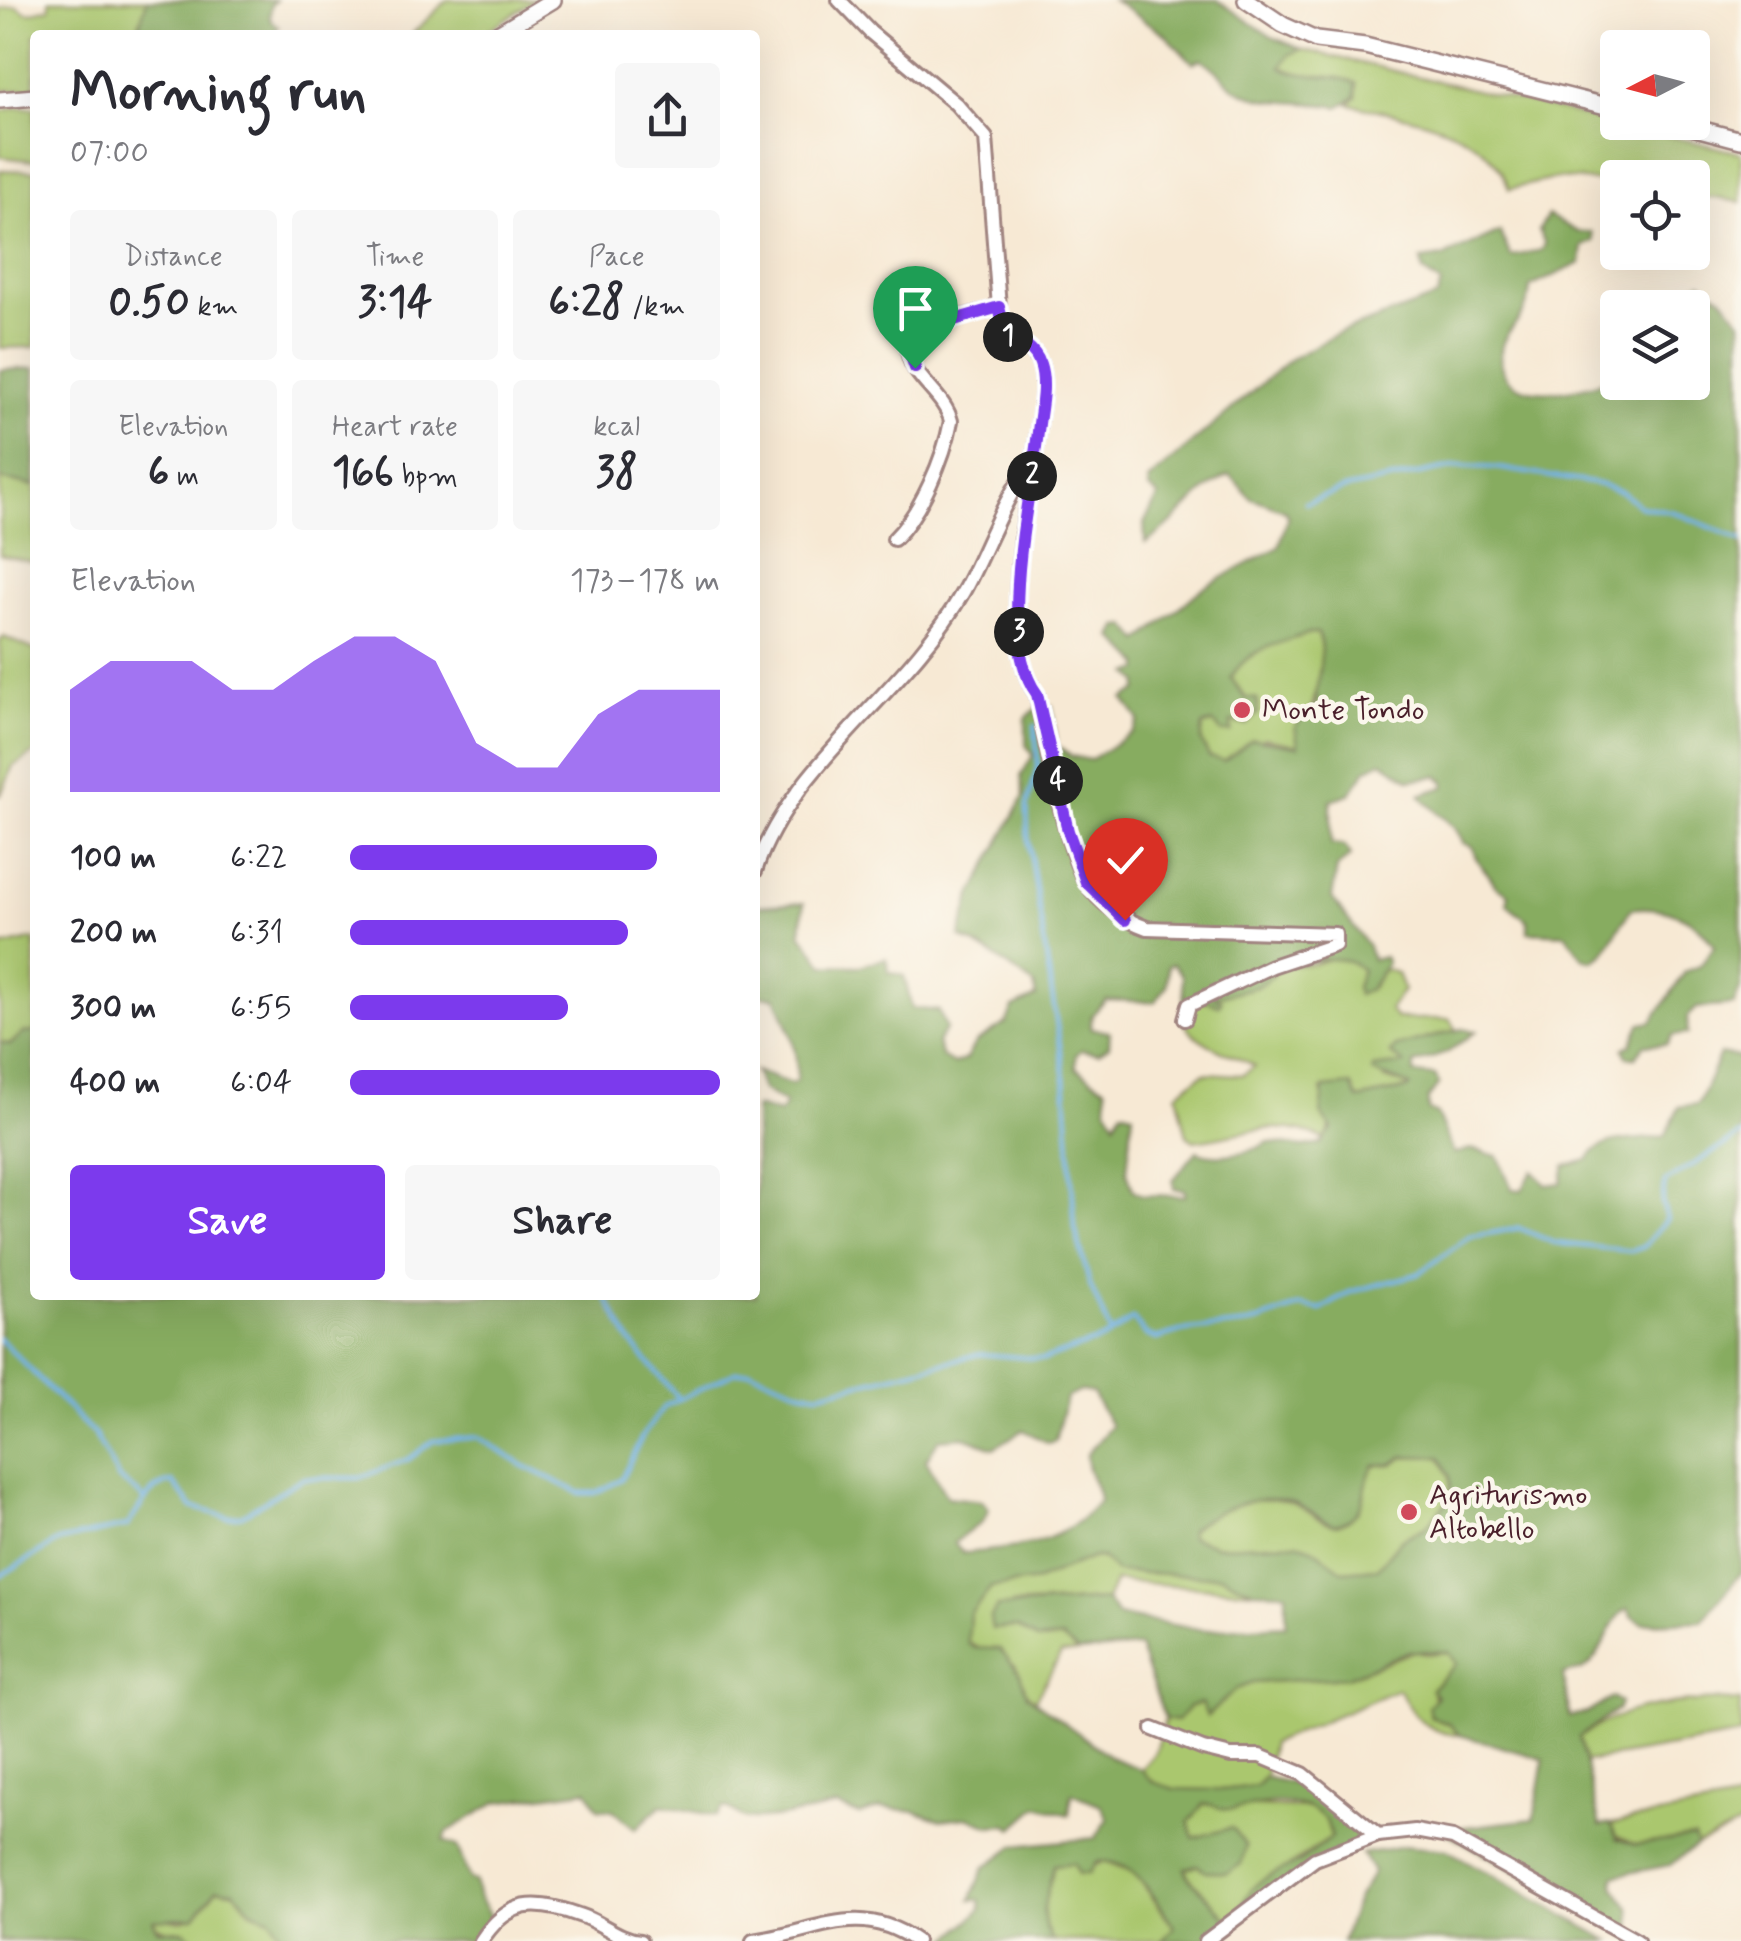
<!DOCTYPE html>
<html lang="en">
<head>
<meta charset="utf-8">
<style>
	body { margin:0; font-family:Mynerve,sans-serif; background:#f7f7f7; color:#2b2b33; height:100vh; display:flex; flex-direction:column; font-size:38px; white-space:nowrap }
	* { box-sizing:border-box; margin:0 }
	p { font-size:32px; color:#7c7c81 }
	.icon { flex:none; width:55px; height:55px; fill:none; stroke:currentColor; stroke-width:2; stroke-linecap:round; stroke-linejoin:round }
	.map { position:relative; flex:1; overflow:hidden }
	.drawer { position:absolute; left:30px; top:30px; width:730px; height:1270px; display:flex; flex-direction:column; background:#fff; border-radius:10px; box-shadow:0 10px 40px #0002 }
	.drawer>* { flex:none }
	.needle { width:65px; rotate:264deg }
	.fabs { position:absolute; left:1600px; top:30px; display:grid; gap:20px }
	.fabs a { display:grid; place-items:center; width:110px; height:110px; border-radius:10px; background:#fff; box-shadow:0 10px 40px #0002; font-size:50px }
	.pin { position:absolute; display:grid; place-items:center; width:85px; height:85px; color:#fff; margin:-102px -42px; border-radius:50% 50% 50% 0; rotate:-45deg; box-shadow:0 0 10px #0007 }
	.pin .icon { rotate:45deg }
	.km { position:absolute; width:50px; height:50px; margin:-25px; border-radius:50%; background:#222; color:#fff; font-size:28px; line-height:50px; text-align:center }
	.round { display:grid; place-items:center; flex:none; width:105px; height:105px; border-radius:10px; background:#f7f7f7 }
	.summary { display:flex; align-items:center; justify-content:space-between; height:170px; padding:0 40px }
	h1 { font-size:55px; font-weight:800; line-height:75px }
	.stats { display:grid; grid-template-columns:repeat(3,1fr); gap:15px; height:170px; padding:10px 40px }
	.stats div { display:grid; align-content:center; border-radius:10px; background:#f7f7f7; text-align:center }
	.stats b { font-size:42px; font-weight:800 }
	.stats small { font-size:28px; font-weight:400 }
	.stats p { font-size:28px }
	.chart { height:280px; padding:20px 40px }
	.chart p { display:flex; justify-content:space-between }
	.chart svg { width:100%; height:180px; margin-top:10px; fill:#7c3aed; opacity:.7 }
	.action { display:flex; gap:20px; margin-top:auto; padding:20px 40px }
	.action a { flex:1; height:115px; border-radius:10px; background:#7c3aed; color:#fff; font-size:40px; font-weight:800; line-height:115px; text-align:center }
	.action a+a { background:#f7f7f7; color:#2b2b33 }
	ul { padding:0 40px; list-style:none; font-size:32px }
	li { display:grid; grid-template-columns:160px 120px 1fr; align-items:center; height:75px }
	li i { height:25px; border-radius:12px; background:#7c3aed }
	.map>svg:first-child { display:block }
</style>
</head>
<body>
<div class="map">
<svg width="1741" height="1941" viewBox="0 0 1741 1941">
	<rect width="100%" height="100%" fill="#fbf7ec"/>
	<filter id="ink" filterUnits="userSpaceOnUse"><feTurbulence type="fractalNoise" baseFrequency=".01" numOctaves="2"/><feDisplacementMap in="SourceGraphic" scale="20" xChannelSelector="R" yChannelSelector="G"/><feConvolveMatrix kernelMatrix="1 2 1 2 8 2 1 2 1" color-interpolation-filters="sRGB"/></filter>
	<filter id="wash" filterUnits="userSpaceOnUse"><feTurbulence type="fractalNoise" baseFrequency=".0048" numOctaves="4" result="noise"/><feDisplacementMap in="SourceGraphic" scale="40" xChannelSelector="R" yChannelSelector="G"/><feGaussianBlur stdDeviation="2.25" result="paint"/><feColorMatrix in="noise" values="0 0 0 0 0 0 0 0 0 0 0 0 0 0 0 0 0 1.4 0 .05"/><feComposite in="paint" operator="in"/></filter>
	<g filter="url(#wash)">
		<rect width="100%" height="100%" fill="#f7e9d4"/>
		<g fill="#aac76e" stroke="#7a734c" stroke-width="2.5">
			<path d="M49 0H147C148 2 138 32 136 35H35V89L0 91V9L17 6 27 13 50 8Z"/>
			<path d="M447 0H535L481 35H411Z"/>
			<path d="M1302 49 1741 153V202L1708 197 1693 205 1692 178H1618L1617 183 1558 178 1509 189C1490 126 1405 117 1349 104L1356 97V84C1331 72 1304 80 1280 66L1289 55Z"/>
			<path d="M20 107 35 108V161L0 157V111Z"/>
			<path d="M0 170 35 171V347L0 348Z"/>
			<path d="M0 479 35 486V563L0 555Z"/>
			<path d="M1310 633H1318C1329 665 1310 715 1298 746L1264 738 1224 761 1209 757 1201 741 1203 725 1214 723 1231 732V722L1246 698 1231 678C1248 647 1279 644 1310 633Z"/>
			<path d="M4 637 35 650V753L13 766 0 797V641Z"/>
			<path d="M35 939V1032L23 1033 10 1045 0 1042V947Z"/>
			<path d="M1332 958 1349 960 1362 970 1356 987 1370 989 1384 969 1397 973 1403 990 1389 1010 1397 1019H1450L1457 1030 1396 1047 1393 1056 1400 1057 1405 1064 1385 1079 1410 1086 1407 1089 1358 1099 1353 1094 1322 1090 1331 1125 1327 1140C1275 1116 1246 1135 1194 1141L1187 1136 1177 1093 1204 1073 1243 1075 1255 1066C1235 1055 1192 1044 1182 1018L1190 1006 1271 970 1274 965 1313 964Z"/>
			<path d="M1404 1456 1440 1457 1450 1476 1451 1497 1426 1527 1402 1539 1378 1568 1343 1571 1298 1543 1218 1546 1191 1537 1190 1531C1214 1508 1258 1492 1292 1503 1311 1509 1329 1534 1349 1519 1369 1505 1362 1481 1373 1464H1392Z"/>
			<path d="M1093 1557 1147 1571 1222 1576 1254 1591 1115 1581 1106 1600 1012 1605C1019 1631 1033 1645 1062 1638L1078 1652 1061 1654 1035 1700 1027 1694 1015 1665 968 1643 970 1614 991 1587 1037 1581Z"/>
			<path d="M1416 1650 1426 1654 1448 1652 1456 1664 1432 1688 1439 1721 1450 1724 1459 1735C1427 1734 1413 1715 1398 1689L1272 1743 1265 1777 1256 1786C1226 1790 1158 1801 1141 1769L1156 1752 1165 1719 1177 1721 1190 1706 1202 1703 1207 1716 1236 1689 1252 1683 1347 1677Z"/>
			<path d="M1718 1700 1741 1702V1735L1585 1762 1579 1737C1628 1705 1661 1704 1718 1700Z"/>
			<path d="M1741 1800V1825L1697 1845 1694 1837 1636 1845 1613 1835 1611 1824Z"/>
			<path d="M1204 1804 1313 1808 1325 1817 1331 1837 1285 1869 1229 1920 1188 1876 1185 1868 1197 1865 1206 1838H1193L1189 1822Z"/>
			<path d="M1065 1862 1075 1863 1078 1874 1104 1861 1134 1872 1174 1927 1162 1941H1053C1034 1915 1049 1891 1054 1865Z"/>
			<path d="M217 1889 234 1891 251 1911 271 1918 284 1941H198L154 1925 157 1916 180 1921 194 1916Z"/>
		</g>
		<g fill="#87ac61" stroke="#686646" stroke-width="2.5" fill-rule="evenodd">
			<path d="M147 0H276L271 5 270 19 279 27 273 35H136Z"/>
			<path d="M1113 0H1217L1272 37 1302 49 1289 55 1281 67C1304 80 1331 72 1356 83V97L1338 107C1307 100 1266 107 1237 89 1224 81 1216 67 1201 59L1193 63 1166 35Z"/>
			<path d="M1548 215 1578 232H1592L1594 241 1583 246 1581 263 1530 287C1528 322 1503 328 1501 351 1493 410 1586 392 1616 375L1618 382 1707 387 1706 372 1693 366 1692 308 1676 304H1697L1696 285 1701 282 1723 298 1741 321V986L1734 1005 1697 1008 1687 1017 1688 1034 1672 1036 1667 1044 1644 1045 1636 1057H1627L1623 1049 1631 1044 1640 1024 1652 1022 1685 972 1700 966 1714 947C1699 918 1663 904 1631 909L1602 955 1592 961 1583 958 1566 934 1528 932V921L1507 904 1509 894 1495 886C1490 871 1474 864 1473 847L1463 843C1458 824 1431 811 1420 795L1444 787 1445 782 1438 776 1410 780 1382 761 1367 769 1350 794 1331 800V844L1345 846 1351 855 1337 868 1332 898 1368 946 1372 960 1384 957 1387 963 1370 989 1358 995 1356 987 1362 970C1341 949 1303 964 1275 965L1273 976 1256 987 1215 997 1222 1000 1219 1005 1205 1000 1184 1003 1182 976 1173 964 1168 966 1167 986 1155 1002 1106 1000 1092 1015 1090 1028 1110 1032 1109 1046 1098 1053 1081 1050 1076 1055V1068L1106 1088 1107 1107 1115 1122 1122 1110 1133 1113 1127 1171 1133 1190 1143 1195 1185 1196V1190L1174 1189 1173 1180 1197 1151C1214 1160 1254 1153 1268 1142L1304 1147 1321 1144 1332 1129 1321 1114 1324 1088 1351 1085 1358 1099 1407 1089 1410 1086 1372 1072 1373 1068 1404 1064 1390 1053 1396 1047 1462 1029 1476 1031 1447 1053 1414 1064V1074L1435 1076 1439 1084 1428 1099V1110L1437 1114 1454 1154 1471 1149 1498 1156 1512 1189 1522 1190 1533 1170 1546 1185 1561 1183 1565 1166 1588 1160C1600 1134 1641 1142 1665 1136L1679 1107 1697 1104 1701 1098 1720 1054 1741 1057V1573L1702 1621 1643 1623 1631 1616 1628 1608C1606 1622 1604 1662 1579 1671 1574 1672 1568 1672 1563 1675L1570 1717 1587 1713 1612 1698 1620 1703 1618 1709 1579 1737 1600 1826 1611 1824 1617 1839 1636 1845 1694 1837 1697 1845 1670 1865 1614 1876V1886L1630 1909 1632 1936 1449 1834 1457 1828 1534 1819 1544 1759 1459 1735 1450 1724 1430 1716 1428 1706 1437 1696 1431 1689 1456 1664 1448 1652 1409 1651 1347 1677 1252 1683 1236 1689 1207 1716 1201 1703 1190 1706 1177 1721 1165 1719 1139 1647 1078 1652 1062 1638 1037 1640 1017 1627 992 1629 990 1618 997 1607 1106 1600 1118 1616 1204 1630 1286 1625V1592L1254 1591 1222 1576 1116 1572 1102 1558 1093 1557 1037 1581 991 1587 970 1614 968 1643 975 1648 1000 1649 1020 1673 1027 1695 1112 1758 1141 1769 1152 1782 1175 1789 1221 1790 1256 1786 1265 1777 1303 1786 1367 1835 1241 1910C1250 1877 1274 1876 1299 1862 1310 1855 1321 1845 1331 1837 1326 1794 1266 1801 1235 1809 1224 1812 1215 1804 1204 1804L1189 1822 1193 1838 1232 1828 1246 1846 1241 1864 1227 1873 1205 1871 1197 1865 1185 1868 1188 1877 1229 1920 1202 1941H1162L1174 1927C1157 1901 1135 1857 1096 1862L1089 1873 1079 1874 1074 1863 1054 1865C1049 1892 1034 1915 1053 1941H946L981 1910 980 1900H971L984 1868 1014 1846 1095 1838 1108 1819 1101 1805 1072 1793 1069 1815 1038 1806 1012 1829 1008 1825 990 1826 967 1817 941 1820 914 1811 881 1808 859 1815 838 1806C816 1810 765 1823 745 1818 737 1816 733 1809 724 1807L717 1816 661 1805 636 1829 613 1810 598 1808 587 1790 497 1802 447 1832 444 1841 457 1846 470 1880 475 1881 479 1899 491 1917 475 1941H284L271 1918 252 1911 234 1891 217 1889 194 1917 153 1920 157 1929 184 1931 198 1941H0V1042L10 1045 23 1033 35 1032V1295H755V1107L780 1113 785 1104 762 1090 755 1071 791 1084 796 1081C800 1053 787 1023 776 997L755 995V906L804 903 801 933 824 965 860 966 886 958 889 972 904 976 912 1008 939 1011 946 1028 937 1043 942 1057 954 1064 966 1059 976 1042 1006 1023 1013 1008 1036 997 1034 985C1008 966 988 950 960 937L971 897 1024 796 1021 776 1033 755 1026 745V718L1040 705 1052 706 1057 746 1071 756 1090 760 1133 732 1139 720 1124 699 1138 690 1139 682 1130 674 1140 670V664L1113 637 1118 627 1127 626 1140 641 1203 588 1279 547 1288 517 1284 510 1251 498 1230 475C1195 491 1177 525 1145 543L1144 523 1159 496 1149 489 1148 481 1289 360 1339 333 1437 297 1441 284 1423 272 1421 260 1444 257 1500 232 1511 257 1542 250 1545 244 1539 230ZM1310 633H1318C1326 657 1315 680 1316 705L1295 726 1298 746 1252 739 1224 761 1209 757 1201 741 1203 725 1214 723 1221 732H1231V722L1246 725 1258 713 1257 699 1245 698 1231 678C1248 647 1279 644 1310 633ZM1080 1391 1092 1393 1111 1426 1086 1455C1086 1475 1098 1483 1099 1501 1063 1545 1019 1548 964 1553L954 1543 983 1521 989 1509 982 1501 947 1497 926 1460 939 1439 964 1437 994 1448 1023 1430 1048 1443 1055 1441 1066 1398ZM1404 1456 1440 1457 1450 1476 1451 1497 1426 1527 1402 1539 1378 1568 1343 1571 1313 1548 1298 1543 1218 1546 1191 1537 1190 1530C1214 1509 1264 1490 1297 1504 1309 1510 1320 1519 1333 1524 1371 1521 1360 1484 1374 1465L1392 1464Z"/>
			<path d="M35 368V486L0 479V370Z"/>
			<path d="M1403 1846 1447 1850 1610 1941H1342L1357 1899 1373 1872 1362 1854Z"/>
		</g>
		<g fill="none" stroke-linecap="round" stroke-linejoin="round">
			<g stroke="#74b3e8" stroke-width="4">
				<path d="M1306 503 1344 489 1459 466 1498 468 1598 484 1622 492 1640 506 1674 512 1741 540"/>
				<path d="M1035 726 1038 766 1027 806 1028 838 1065 1078 1075 1228 1090 1285 1111 1334"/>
				<path d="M605 1295 630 1341 679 1399"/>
				<path d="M0 1339 95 1435 119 1479 145 1499"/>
				<path d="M0 1576 59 1541 127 1526C142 1508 147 1486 173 1482L192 1507 228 1517 242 1515 303 1478H359L409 1459 433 1441 478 1437 522 1465 580 1493H595L621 1480 643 1435 665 1406 735 1372 751 1371 802 1391 820 1393 980 1354 1044 1359 1103 1339 1133 1319 1146 1335 1157 1339 1183 1331 1250 1324 1301 1306 1321 1310 1350 1292 1418 1274 1469 1237 1519 1228 1555 1243 1631 1251 1643 1247 1667 1219 1662 1202 1665 1182 1741 1135"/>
			</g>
		</g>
	</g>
	<g filter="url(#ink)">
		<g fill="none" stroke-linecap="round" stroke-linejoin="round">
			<g stroke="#a08480" stroke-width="18">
				<g id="minor">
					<path d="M839 0 870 32 956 104 986 138 999 307 1006 336C1021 342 1034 348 1040 364 1047 385 1040 411 1038 432 1029 500 996 639 1037 695 1044 735 1066 851 1086 882 1099 903 1124 920 1147 928L1335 934V945L1272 966 1189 1005 1185 1019"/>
					<path d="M894 539C921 513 944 458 951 421 944 393 909 377 908 348 928 320 968 317 999 307"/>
					<path d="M755 871C792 762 906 693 963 592 984 556 1004 494 1032 465"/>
					<path d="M1153 1729 1203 1749 1231 1756H1260L1303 1774 1378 1835 1415 1831 1453 1838 1637 1941"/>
					<path d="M481 1941C508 1899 536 1899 582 1916 602 1923 619 1939 640 1941"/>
					<path d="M753 1941C816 1933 857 1900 916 1941"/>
					<path d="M1206 1941 1315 1859 1378 1835"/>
				</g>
			</g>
			<g stroke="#a08480" stroke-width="20">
				<g id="tertiary">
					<path d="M1246 0 1283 25 1316 40 1365 46 1618 109"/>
					<path d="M495 35 553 0"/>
					<path d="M0 100 35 97"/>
					<path d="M1673 122 1741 140"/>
				</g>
			</g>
			<use href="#minor" stroke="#fff" stroke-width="12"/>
			<use href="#tertiary" stroke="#fff" stroke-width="15"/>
		</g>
	</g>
	<g fill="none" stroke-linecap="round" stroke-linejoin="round" filter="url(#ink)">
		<g stroke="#fff" stroke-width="20">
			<path id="route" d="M915 368 908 348 917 336 937 325 999 307 1006 336C1021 341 1035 348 1040 364 1047 385 1040 411 1038 432 1030 500 996 639 1037 694L1068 831 1086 882 1125 920"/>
		</g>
		<use href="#route" stroke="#7c3aed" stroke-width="12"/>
	</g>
	<g fill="#d1495b" stroke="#fbf7ec" stroke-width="4">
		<circle cx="1242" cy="710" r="10"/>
		<circle cx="1409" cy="1512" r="10"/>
	</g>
	<g text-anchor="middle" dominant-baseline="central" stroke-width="9" stroke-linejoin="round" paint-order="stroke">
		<g font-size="30" fill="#4a1f2b" stroke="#fbf7ec" text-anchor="start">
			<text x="1262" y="710">Monte Tondo</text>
			<text x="1429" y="1495">Agriturismo<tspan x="1429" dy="34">Altobello</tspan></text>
		</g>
	</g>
</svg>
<div class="fabs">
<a><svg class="needle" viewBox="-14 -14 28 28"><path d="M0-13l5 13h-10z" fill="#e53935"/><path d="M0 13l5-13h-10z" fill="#7c7c81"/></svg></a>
<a><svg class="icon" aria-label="locate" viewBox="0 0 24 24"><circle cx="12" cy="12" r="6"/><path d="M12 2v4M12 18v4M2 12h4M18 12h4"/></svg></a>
<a><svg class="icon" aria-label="layers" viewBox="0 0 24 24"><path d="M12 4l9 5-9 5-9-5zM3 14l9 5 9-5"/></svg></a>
</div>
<div class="pin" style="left:915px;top:368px;background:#1e9e55"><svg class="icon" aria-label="arrive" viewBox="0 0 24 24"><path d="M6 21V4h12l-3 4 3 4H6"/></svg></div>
<div class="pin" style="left:1125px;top:920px;background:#d93025"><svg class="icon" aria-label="check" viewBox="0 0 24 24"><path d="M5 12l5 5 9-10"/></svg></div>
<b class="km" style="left:1008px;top:337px">1</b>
<b class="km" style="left:1032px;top:476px">2</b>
<b class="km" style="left:1019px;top:632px">3</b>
<b class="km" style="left:1058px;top:781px">4</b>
<section class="drawer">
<div class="summary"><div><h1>Morning run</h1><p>07:00</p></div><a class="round"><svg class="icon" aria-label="share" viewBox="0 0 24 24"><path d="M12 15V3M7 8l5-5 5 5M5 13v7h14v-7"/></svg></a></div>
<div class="stats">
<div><p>Distance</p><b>0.50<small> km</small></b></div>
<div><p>Time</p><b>3:14</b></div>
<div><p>Pace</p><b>6:28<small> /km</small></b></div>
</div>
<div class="stats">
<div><p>Elevation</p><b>6<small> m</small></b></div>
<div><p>Heart rate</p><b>166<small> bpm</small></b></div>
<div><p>kcal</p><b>38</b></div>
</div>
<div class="chart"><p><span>Elevation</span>173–178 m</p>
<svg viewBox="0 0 160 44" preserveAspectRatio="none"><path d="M0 44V19L10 12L20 12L30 12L40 19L50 19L60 12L70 6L80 6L90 12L100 32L110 38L120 38L130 25L140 19L150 19L160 19V44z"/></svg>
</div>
<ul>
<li><b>100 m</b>6:22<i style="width:83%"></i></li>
<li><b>200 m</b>6:31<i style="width:75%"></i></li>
<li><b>300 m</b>6:55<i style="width:59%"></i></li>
<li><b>400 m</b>6:04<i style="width:100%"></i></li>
</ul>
<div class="action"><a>Save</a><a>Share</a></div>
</section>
</div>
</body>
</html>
